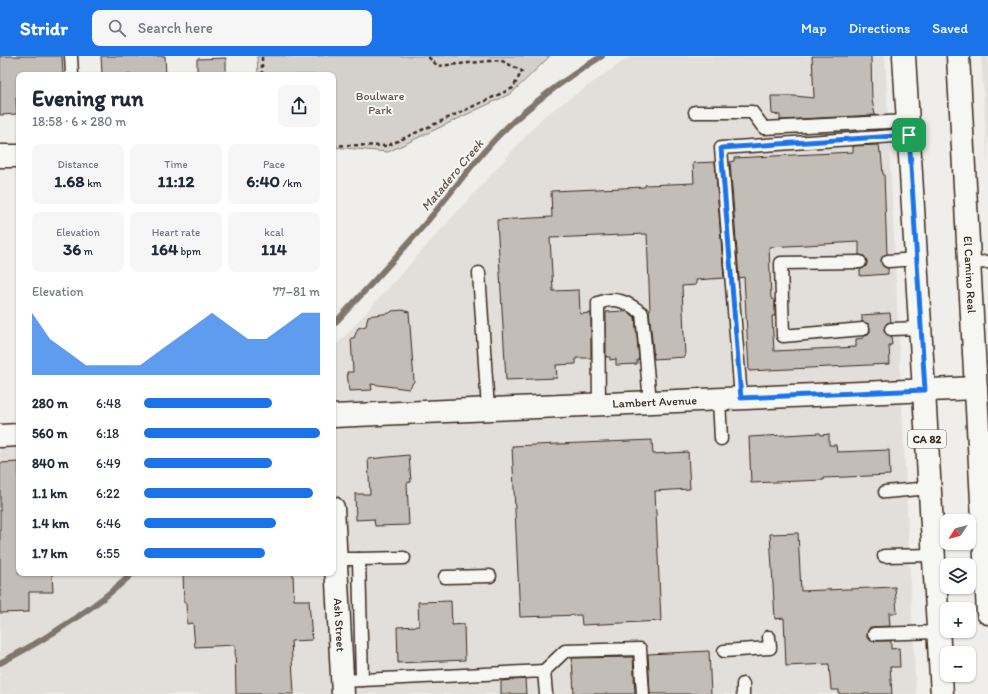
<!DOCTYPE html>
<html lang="en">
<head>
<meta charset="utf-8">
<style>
	body { margin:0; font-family:Itim,sans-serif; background:#f6f6f7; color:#1f2937; height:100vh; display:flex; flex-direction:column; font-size:15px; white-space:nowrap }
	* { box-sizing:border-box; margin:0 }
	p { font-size:13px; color:#747a83 }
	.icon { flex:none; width:22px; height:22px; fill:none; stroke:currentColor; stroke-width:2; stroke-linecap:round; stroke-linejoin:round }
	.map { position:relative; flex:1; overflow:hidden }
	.details { position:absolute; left:16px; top:16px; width:320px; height:504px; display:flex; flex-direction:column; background:#fff; border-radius:8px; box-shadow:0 1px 3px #0004 }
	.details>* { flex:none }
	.needle { width:26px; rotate:234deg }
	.buttons { position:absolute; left:940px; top:458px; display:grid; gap:8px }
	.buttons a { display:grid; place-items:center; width:36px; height:36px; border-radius:8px; background:#fff; box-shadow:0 1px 3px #0004; font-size:20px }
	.pin { position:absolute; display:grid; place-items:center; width:34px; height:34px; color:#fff; margin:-17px; border-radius:8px; box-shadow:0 2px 6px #0006 }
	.round { display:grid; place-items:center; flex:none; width:42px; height:42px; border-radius:8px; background:#f6f6f7 }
	.summary { display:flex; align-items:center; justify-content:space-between; height:68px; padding:0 16px }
	h1 { font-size:22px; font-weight:700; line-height:30px }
	.figures { display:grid; grid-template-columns:repeat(3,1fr); gap:6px; height:68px; padding:4px 16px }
	.figures div { display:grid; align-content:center; border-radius:8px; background:#f6f6f7; text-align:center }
	.figures b { font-size:17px; font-weight:700 }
	.figures small { font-size:11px; font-weight:400 }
	.figures p { font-size:11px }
	.chart { height:112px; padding:8px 16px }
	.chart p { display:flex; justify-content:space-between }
	.chart svg { width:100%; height:72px; margin-top:4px; fill:#1a73e8; opacity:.7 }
	ul { padding:0 16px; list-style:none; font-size:13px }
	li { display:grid; grid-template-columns:64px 48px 1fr; align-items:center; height:30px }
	li i { height:10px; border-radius:5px; background:#1a73e8 }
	header { display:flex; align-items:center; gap:24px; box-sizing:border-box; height:56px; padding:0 20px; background:#1a73e8; color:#fff }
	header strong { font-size:19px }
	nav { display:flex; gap:22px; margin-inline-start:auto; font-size:14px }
	.search { width:280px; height:36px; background:#f6f6f7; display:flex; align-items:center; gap:10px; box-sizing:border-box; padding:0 14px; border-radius:8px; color:#747a83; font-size:15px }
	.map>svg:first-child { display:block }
</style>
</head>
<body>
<header>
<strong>Stridr</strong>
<div class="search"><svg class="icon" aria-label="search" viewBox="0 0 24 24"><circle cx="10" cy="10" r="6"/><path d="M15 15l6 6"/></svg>Search here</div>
<nav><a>Map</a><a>Directions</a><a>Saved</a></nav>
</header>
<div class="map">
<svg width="988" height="638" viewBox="0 0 988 638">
	<rect width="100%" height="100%" fill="#efeeea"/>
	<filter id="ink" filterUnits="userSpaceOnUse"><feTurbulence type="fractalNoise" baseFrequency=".025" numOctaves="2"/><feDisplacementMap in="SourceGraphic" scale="8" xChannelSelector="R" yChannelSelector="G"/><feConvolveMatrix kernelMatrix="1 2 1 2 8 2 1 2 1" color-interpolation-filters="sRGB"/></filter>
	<g filter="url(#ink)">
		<g fill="#e2dfdb">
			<path d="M631 0H885L916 638H0V374L19 372V517H333V293L543 61Z"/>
			<path d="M981 0H988V113Z"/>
		</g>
		<path fill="#d4d1cc" stroke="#887e75" d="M257 0H550L512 37 388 96 333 91V19H258Z"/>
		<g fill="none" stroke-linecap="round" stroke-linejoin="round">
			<g stroke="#81766d" stroke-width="6">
				<path d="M333 269C364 236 395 203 425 168 450 139 472 107 499 79 530 48 565 23 602 0"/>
				<path d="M0 607C48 582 93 554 133 517"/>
			</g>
		</g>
		<g fill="#c2bdb7" stroke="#3b2a1e">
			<path d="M0 0H62L63 19H19V42H16L17 58 0 59Z"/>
			<path d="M101 0H165L166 19H102Z"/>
			<path d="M812 0H871L872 44 875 59 780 64V59L772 58 771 40H795L814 42Z"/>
			<path d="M226 2V19H197V3Z"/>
			<path d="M879 89 880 97 881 96 883 118H884L887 198 884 199 881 205 882 209 888 212V218L860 220V214L866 210 867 206 864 200 859 199V186L769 191 771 242 775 245V260H772L774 295 856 291V283L863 282V281L867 279 870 276V273L869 268 862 266V259L890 257 891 266 887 267 884 273 885 277 891 280 892 289H889L890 308 749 315 744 221 739 222 730 106 734 105V102L853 96V90Z"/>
			<path d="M715 106 724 222 696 224V229L682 230 685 301 654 303 649 254H650L647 178 550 182 553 235 579 234 580 258 591 257V302H576V308L556 309 557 322 506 324 497 164 552 161 551 135 645 131V129L694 127 693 107Z"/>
			<path d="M403 254 409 256 414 325 409 333 371 328 372 334 349 335 347 316H353L351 282H354L358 272 366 270 368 260 390 257 392 255Z"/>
			<path d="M626 255 635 261 639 303 637 304V308L616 309V303L610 304V301H606V256Z"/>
			<path d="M820 377 821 379 829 378V389H836L837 396 889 394 890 419 824 422V424L751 427 749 381Z"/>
			<path d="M652 384 653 398 688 396 690 433 655 435 661 565 582 569 581 559 520 561 512 390Z"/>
			<path d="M409 399 411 426 407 427 409 469 375 470 374 463 356 464 355 438H370L368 403Z"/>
			<path d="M19 406V517H52L53 536H29V556L0 557V407Z"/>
			<path d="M798 477 801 535 895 531 897 557H889L890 570 870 571 867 578V582L871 585H891V593L899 592 900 611H890L892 638H839V634H831L829 608 786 610 784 562 775 563 770 478Z"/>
			<path d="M183 517H293L294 544H309L312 584 291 585 294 638H236L235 589 195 591 193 567 187 568 186 547H184Z"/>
			<path d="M451 545 452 569 464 568 465 604 398 607 397 571 419 570 418 546Z"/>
			<path d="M709 595 711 638H650L648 598Z"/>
			<path d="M633 601 635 638H574L572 602Z"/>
			<path d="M525 623 526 638H501V625Z"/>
		</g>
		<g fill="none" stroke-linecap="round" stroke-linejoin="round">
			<g stroke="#3b2a1e" stroke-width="15">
				<g id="lane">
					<path d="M71 0 72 19"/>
					<path d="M695 56H752L764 72 908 65"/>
					<path d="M888 205 917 203"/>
					<path d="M860 206 781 207 783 280 863 273"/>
					<path d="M970 207 988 206"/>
					<path d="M479 217 488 353"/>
					<path d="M891 273 921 272"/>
					<path d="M741 342 721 92 909 79"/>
					<path d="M719 343 721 383"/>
					<path d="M599 348 598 247C616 240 627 246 642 257L650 346"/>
					<path d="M885 436 930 432"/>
					<path d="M884 500 934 499"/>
					<path d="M336 503H359L362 624"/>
					<path d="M359 503 404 502"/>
					<path d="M445 521 490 520"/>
					<path d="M874 578 938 576"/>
					<path d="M724 595 770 592 769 581"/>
					<path d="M544 615 565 595 640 593 643 638"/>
					<path d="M342 625 544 615 546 638"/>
					<path d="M743 628V638"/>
				</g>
			</g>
			<g stroke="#3b2a1e" stroke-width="25">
				<g id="street">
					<path d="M0 100H19"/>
					<path id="s1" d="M333 360 976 332"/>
					<path d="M0 380 19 379"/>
					<path id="s2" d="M333 452 343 638"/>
				</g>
			</g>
			<g stroke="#3b2a1e" stroke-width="25">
				<g id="primary">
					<path d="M904 0 942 638"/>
					<path id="s3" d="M958 0 988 557"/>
				</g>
			</g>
			<g stroke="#3b2a1e" stroke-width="2.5" stroke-dasharray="4 3" stroke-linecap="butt">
				<path d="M262 19V0"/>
				<path d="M333 90 349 89 387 90 513 32 522 15 500 4 438 10 427 0"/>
			</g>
			<use href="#lane" stroke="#f6f6f2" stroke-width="12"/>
			<use href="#street" stroke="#f6f6f2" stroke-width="22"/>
			<use href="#primary" stroke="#f6f6f2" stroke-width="22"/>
		</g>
	</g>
	<g fill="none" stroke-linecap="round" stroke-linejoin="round" filter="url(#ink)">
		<g stroke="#fff" stroke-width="8">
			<path id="route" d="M909 79 925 334 741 342 721 92Z"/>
		</g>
		<use href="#route" stroke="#1a73e8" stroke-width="5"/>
	</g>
	<g text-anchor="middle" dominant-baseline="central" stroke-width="4" stroke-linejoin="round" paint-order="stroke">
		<rect fill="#f6f6f2" stroke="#73675e" stroke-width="1" x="908" y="374" width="38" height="18" rx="3"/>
		<g font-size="11" font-weight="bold" fill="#3b2a1e">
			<text x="927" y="383">CA 82</text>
		</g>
		<g font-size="12" fill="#61544a" stroke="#f6f6f2">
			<text x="380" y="40">Boulware<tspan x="380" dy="14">Park</tspan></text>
		</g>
		<g font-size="12" fill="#3b2a1e" stroke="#f6f6f2">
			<text stroke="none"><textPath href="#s3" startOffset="219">El Camino Real</textPath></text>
			<text stroke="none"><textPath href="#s1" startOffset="322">Lambert Avenue</textPath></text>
			<text stroke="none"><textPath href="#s2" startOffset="117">Ash Street</textPath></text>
		</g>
		<g font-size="13" font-style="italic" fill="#64564c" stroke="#f6f6f2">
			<text transform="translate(452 119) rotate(-50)">Matadero Creek</text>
		</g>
	</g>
</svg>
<div class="buttons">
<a><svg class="needle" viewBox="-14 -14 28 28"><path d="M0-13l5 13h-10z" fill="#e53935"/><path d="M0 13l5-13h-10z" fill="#747a83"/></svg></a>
<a><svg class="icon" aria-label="layers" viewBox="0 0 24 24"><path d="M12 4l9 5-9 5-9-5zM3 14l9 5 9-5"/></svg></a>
<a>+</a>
<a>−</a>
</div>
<div class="pin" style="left:909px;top:79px;background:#1e9e55"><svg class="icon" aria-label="arrive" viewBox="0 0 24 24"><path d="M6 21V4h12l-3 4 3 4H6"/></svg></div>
<section class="details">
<div class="summary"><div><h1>Evening run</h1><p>18:58 · 6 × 280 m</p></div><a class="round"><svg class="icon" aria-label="share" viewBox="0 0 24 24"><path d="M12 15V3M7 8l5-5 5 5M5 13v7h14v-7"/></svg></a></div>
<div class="figures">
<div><p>Distance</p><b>1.68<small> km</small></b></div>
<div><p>Time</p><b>11:12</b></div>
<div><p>Pace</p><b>6:40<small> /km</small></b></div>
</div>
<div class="figures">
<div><p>Elevation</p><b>36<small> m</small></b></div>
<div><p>Heart rate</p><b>164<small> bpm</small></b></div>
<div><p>kcal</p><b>114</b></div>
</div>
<div class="chart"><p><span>Elevation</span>77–81 m</p>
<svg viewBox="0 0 160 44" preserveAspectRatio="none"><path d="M0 44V6L10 22L20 30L30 38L40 38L50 38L60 38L70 30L80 22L90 14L100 6L110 14L120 22L130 22L140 14L150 6L160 6V44z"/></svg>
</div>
<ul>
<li><b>280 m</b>6:48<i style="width:73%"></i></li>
<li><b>560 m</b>6:18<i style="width:100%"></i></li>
<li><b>840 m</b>6:49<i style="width:73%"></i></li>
<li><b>1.1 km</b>6:22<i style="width:96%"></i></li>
<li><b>1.4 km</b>6:46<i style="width:75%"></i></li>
<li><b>1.7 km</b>6:55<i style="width:69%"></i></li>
</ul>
</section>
</div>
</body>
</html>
